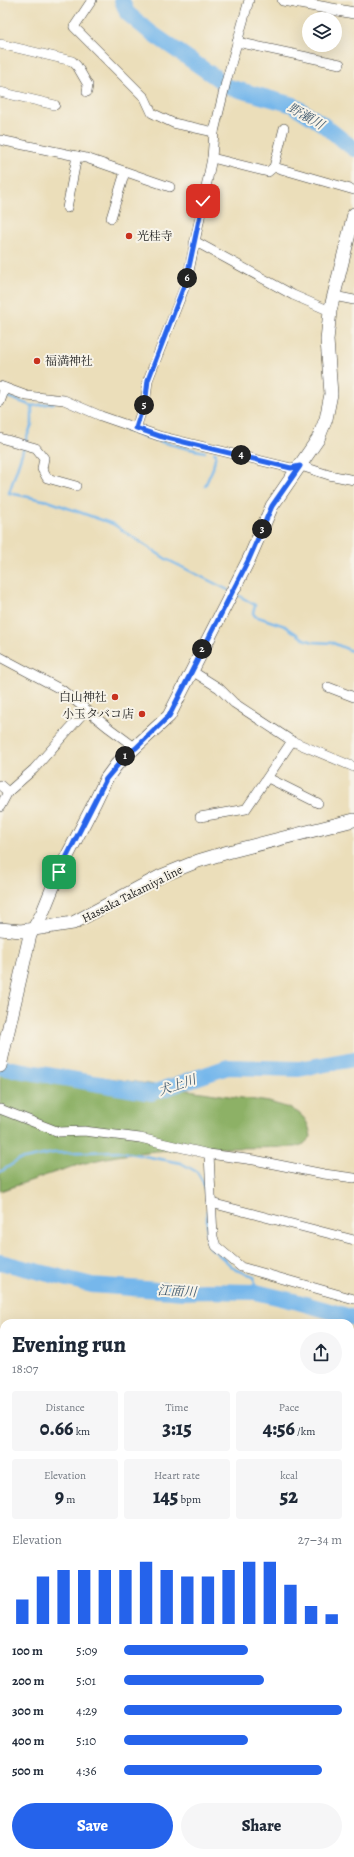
<!DOCTYPE html>
<html lang="en">
<head>
<meta charset="utf-8">
<style>
	body { margin:0; font-family:Alegreya,"Noto Serif JP",serif; background:#f6f6f7; color:#1f2937; height:100vh; display:flex; flex-direction:column; font-size:15px; white-space:nowrap }
	* { box-sizing:border-box; margin:0 }
	p { font-size:13px; color:#747a83 }
	.icon { flex:none; width:22px; height:22px; fill:none; stroke:currentColor; stroke-width:2; stroke-linecap:round; stroke-linejoin:round }
	.map { position:relative; flex:1; overflow:hidden }
	.panel { position:absolute; left:0px; top:1319px; width:354px; height:538px; display:flex; flex-direction:column; background:#fff; border-radius:12px 12px 0 0; box-shadow:0 4px 16px #0002 }
	.panel>* { flex:none }
	.fabs { position:absolute; left:302px; top:12px; display:grid; gap:8px }
	.fabs a { display:grid; place-items:center; width:40px; height:40px; border-radius:50%; background:#fff; box-shadow:0 4px 16px #0002; font-size:20px }
	.pin { position:absolute; display:grid; place-items:center; width:34px; height:34px; color:#fff; margin:-17px; border-radius:8px; box-shadow:0 2px 6px #0006 }
	.km { position:absolute; width:20px; height:20px; margin:-10px; border-radius:50%; background:#222; color:#fff; font-size:11px; line-height:20px; text-align:center }
	.round { display:grid; place-items:center; flex:none; width:42px; height:42px; border-radius:21px; background:#f6f6f7 }
	.headline { display:flex; align-items:center; justify-content:space-between; height:68px; padding:0 12px }
	h1 { font-size:22px; font-weight:800; line-height:30px }
	.metrics { display:grid; grid-template-columns:repeat(3,1fr); gap:6px; height:68px; padding:4px 12px }
	.metrics div { display:grid; align-content:center; border-radius:4px; background:#f6f6f7; text-align:center }
	.metrics b { font-size:20px; font-weight:800 }
	.metrics small { font-size:11px; font-weight:400 }
	.metrics p { font-size:11px }
	.chart { height:112px; padding:8px 12px }
	.chart p { display:flex; justify-content:space-between }
	.chart svg { width:100%; height:72px; margin-top:4px; stroke:#2563eb; stroke-width:6 }
	.primary-button { display:flex; gap:8px; margin-top:auto; padding:8px 12px }
	.primary-button a { flex:1; height:46px; border-radius:24px; background:#2563eb; color:#fff; font-size:16px; font-weight:800; line-height:46px; text-align:center }
	.primary-button a+a { background:#f6f6f7; color:#1f2937 }
	ul { padding:0 12px; list-style:none; font-size:13px }
	li { display:grid; grid-template-columns:64px 48px 1fr; align-items:center; height:30px }
	li i { height:10px; border-radius:5px; background:#2563eb }
	.map>svg:first-child { display:block }
</style>
</head>
<body>
<div class="map">
<svg width="354" height="1857" viewBox="0 0 354 1857">
	<rect width="100%" height="100%" fill="#f7f3e8"/>
	<filter id="ink" filterUnits="userSpaceOnUse"><feTurbulence type="fractalNoise" baseFrequency=".025" numOctaves="2"/><feDisplacementMap in="SourceGraphic" scale="8" xChannelSelector="R" yChannelSelector="G"/><feConvolveMatrix kernelMatrix="1 2 1 2 8 2 1 2 1" color-interpolation-filters="sRGB"/></filter>
	<filter id="wash" filterUnits="userSpaceOnUse"><feTurbulence type="fractalNoise" baseFrequency=".012" numOctaves="4" result="noise"/><feDisplacementMap in="SourceGraphic" scale="16" xChannelSelector="R" yChannelSelector="G"/><feGaussianBlur stdDeviation="0.9" result="paint"/><feColorMatrix in="noise" values="0 0 0 0 0 0 0 0 0 0 0 0 0 0 0 0 0 1.4 0 .05"/><feComposite in="paint" operator="in"/></filter>
	<g filter="url(#wash)">
		<rect width="100%" height="100%" fill="#ebdeba"/>
		<path fill="#8db166" stroke="#546641" d="M0 1062 269 1102C292 1109 307 1110 311 1137L304 1144 296 1147C229 1149 158 1145 93 1161 61 1169 31 1181 0 1191Z"/>
		<g fill="none" stroke-linecap="round" stroke-linejoin="round">
			<g stroke="#76b7eb" stroke-width="2.5">
				<path d="M5 396 32 406 54 403"/>
				<path d="M122 428C148 439 177 447 205 452"/>
				<path d="M25 442 32 424V406"/>
				<path d="M24 447 9 493 48 501 113 524 166 559 228 590"/>
				<path d="M205 486 213 468 216 453H214"/>
				<path d="M236 594 255 605 253 613 255 616 285 626 304 639 313 642 333 643 354 652"/>
				<path d="M0 1172 19 1160 53 1153 118 1151 181 1163 197 1172 203 1182 207 1198"/>
				<path d="M207 1211V1237L210 1247 236 1270 254 1276 256 1292"/>
			</g>
			<g stroke="#76b7eb" stroke-width="16">
				<path d="M122 0 127 13 150 32 221 81"/>
				<path d="M229 87 293 105 321 123 354 149"/>
				<path d="M0 1067 152 1093 228 1067 299 1069 354 1059"/>
				<path d="M0 1262 92 1285 184 1292 204 1291 256 1292 298 1302 354 1318"/>
			</g>
		</g>
	</g>
	<g filter="url(#ink)">
		<g fill="none" stroke-linecap="round" stroke-linejoin="round">
			<g stroke="#3b3934" stroke-width="10">
				<g id="minor">
					<path d="M92 0 74 27 145 98 152 113 173 123 214 132"/>
					<path d="M237 42 340 64"/>
					<path d="M0 44 72 61 77 66 88 85 87 92"/>
					<path d="M0 92 55 105"/>
					<path d="M0 140 86 158 170 187"/>
					<path d="M212 158 268 172 274 167 354 190"/>
					<path d="M274 167 284 128"/>
					<path d="M67 208 77 156"/>
					<path d="M111 218 125 172"/>
					<path d="M194 243H198L293 295 330 311"/>
					<path d="M334 296 354 300"/>
					<path d="M0 386 27 396 64 400 101 416 159 436 291 468 301 466 329 475 354 480"/>
					<path d="M0 402 5 388"/>
					<path d="M136 428 146 397 148 380 187 281 212 158 214 132 226 82 249 0"/>
					<path d="M0 438 36 448 44 458 42 469 47 478 76 486"/>
					<path d="M0 657 62 690 109 728 136 748"/>
					<path d="M192 671 219 688 234 703 292 741 354 767"/>
					<path d="M328 687 354 697"/>
					<path d="M268 778 318 803"/>
					<path d="M0 785 8 792 34 769 86 710"/>
					<path d="M0 807 8 792"/>
					<path d="M200 817 246 809 292 741"/>
					<path d="M0 1109 59 1132 84 1131 140 1138 209 1154 254 1160 324 1174 354 1178"/>
					<path d="M209 1154 213 1237 216 1246 241 1267 354 1299"/>
					<path d="M211 1203 354 1240"/>
					<path d="M0 1412 4 1413"/>
					<path d="M350 1468 354 1462"/>
					<path d="M350 1709 354 1710"/>
					<path d="M0 1714H4"/>
					<path d="M155 1857V1853"/>
				</g>
			</g>
			<g stroke="#3b3934" stroke-width="12">
				<path id="tertiary" d="M283 0 354 13"/>
			</g>
			<g stroke="#3b3934" stroke-width="14">
				<g id="secondary">
					<path d="M0 929 21 931 73 923 161 876 198 861 228 852 354 820"/>
					<path d="M0 1066 30 935 42 914 59 872 95 802 106 779 117 764 169 716 249 559 272 506 318 439 326 419 331 394 327 340 330 311 354 214"/>
				</g>
			</g>
			<use href="#minor" stroke="#fff" stroke-width="9"/>
			<use href="#tertiary" stroke="#fff" stroke-width="11"/>
			<use href="#secondary" stroke="#fff" stroke-width="13"/>
		</g>
	</g>
	<g fill="none" stroke-linecap="round" stroke-linejoin="round" filter="url(#ink)">
		<g stroke="#fff" stroke-width="8">
			<path id="route" d="M59 872 106 779 127 754 136 748 169 716 249 559 272 506 300 466 291 468 159 436 136 428 146 397 148 380 186 281 203 201"/>
		</g>
		<use href="#route" stroke="#2563eb" stroke-width="5"/>
	</g>
	<g fill="#c8321e" stroke="#f7f3e8" stroke-width="1.5">
		<circle cx="129" cy="236" r="4"/>
		<circle cx="37" cy="361" r="4"/>
		<circle cx="115" cy="697" r="4"/>
		<circle cx="142" cy="714" r="4"/>
	</g>
	<g text-anchor="middle" dominant-baseline="central" stroke-width="4" stroke-linejoin="round" paint-order="stroke">
		<g font-size="12" fill="#1c1c1c" stroke="#f7f3e8" text-anchor="start">
			<text x="137" y="236">光桂寺</text>
			<text x="45" y="361">福満神社</text>
			<text x="107" y="697" text-anchor="end">白山神社</text>
			<text x="134" y="714" text-anchor="end">小玉タバコ店</text>
		</g>
		<g font-size="12" fill="#1c1c1c" stroke="#f7f3e8">
			<text transform="translate(132 894) rotate(-27)">Hassaka Takamiya line</text>
		</g>
		<g font-size="13" font-style="italic" fill="#405a6f" stroke="#f7f3e8">
			<text transform="translate(306 116) rotate(30)">野瀬川</text>
			<text transform="translate(177 1085) rotate(-19)">犬上川</text>
			<text transform="translate(177 1291) rotate(3)">江面川</text>
		</g>
	</g>
</svg>
<div class="fabs">
<a><svg class="icon" aria-label="layers" viewBox="0 0 24 24"><path d="M12 4l9 5-9 5-9-5zM3 14l9 5 9-5"/></svg></a>
</div>
<div class="pin" style="left:59px;top:872px;background:#1e9e55"><svg class="icon" aria-label="arrive" viewBox="0 0 24 24"><path d="M6 21V4h12l-3 4 3 4H6"/></svg></div>
<div class="pin" style="left:203px;top:201px;background:#d93025"><svg class="icon" aria-label="check" viewBox="0 0 24 24"><path d="M5 12l5 5 9-10"/></svg></div>
<b class="km" style="left:125px;top:756px">1</b>
<b class="km" style="left:202px;top:649px">2</b>
<b class="km" style="left:262px;top:529px">3</b>
<b class="km" style="left:241px;top:455px">4</b>
<b class="km" style="left:144px;top:405px">5</b>
<b class="km" style="left:187px;top:278px">6</b>
<section class="panel">
<div class="headline"><div><h1>Evening run</h1><p>18:07</p></div><a class="round"><svg class="icon" aria-label="share" viewBox="0 0 24 24"><path d="M12 15V3M7 8l5-5 5 5M5 13v7h14v-7"/></svg></a></div>
<div class="metrics">
<div><p>Distance</p><b>0.66<small> km</small></b></div>
<div><p>Time</p><b>3:15</b></div>
<div><p>Pace</p><b>4:56<small> /km</small></b></div>
</div>
<div class="metrics">
<div><p>Elevation</p><b>9<small> m</small></b></div>
<div><p>Heart rate</p><b>145<small> bpm</small></b></div>
<div><p>kcal</p><b>52</b></div>
</div>
<div class="chart"><p><span>Elevation</span>27–34 m</p>
<svg viewBox="0 0 160 44" preserveAspectRatio="none"><path d="M5 44V29M15 44V15M25 44V11M35 44V11M45 44V11M55 44V11M65 44V6M75 44V11M85 44V15M95 44V15M105 44V11M115 44V6M125 44V6M135 44V20M145 44V33M155 44V38"/></svg>
</div>
<ul>
<li><b>100 m</b>5:09<i style="width:57%"></i></li>
<li><b>200 m</b>5:01<i style="width:64%"></i></li>
<li><b>300 m</b>4:29<i style="width:100%"></i></li>
<li><b>400 m</b>5:10<i style="width:57%"></i></li>
<li><b>500 m</b>4:36<i style="width:91%"></i></li>
</ul>
<div class="primary-button"><a>Save</a><a>Share</a></div>
</section>
</div>
</body>
</html>
